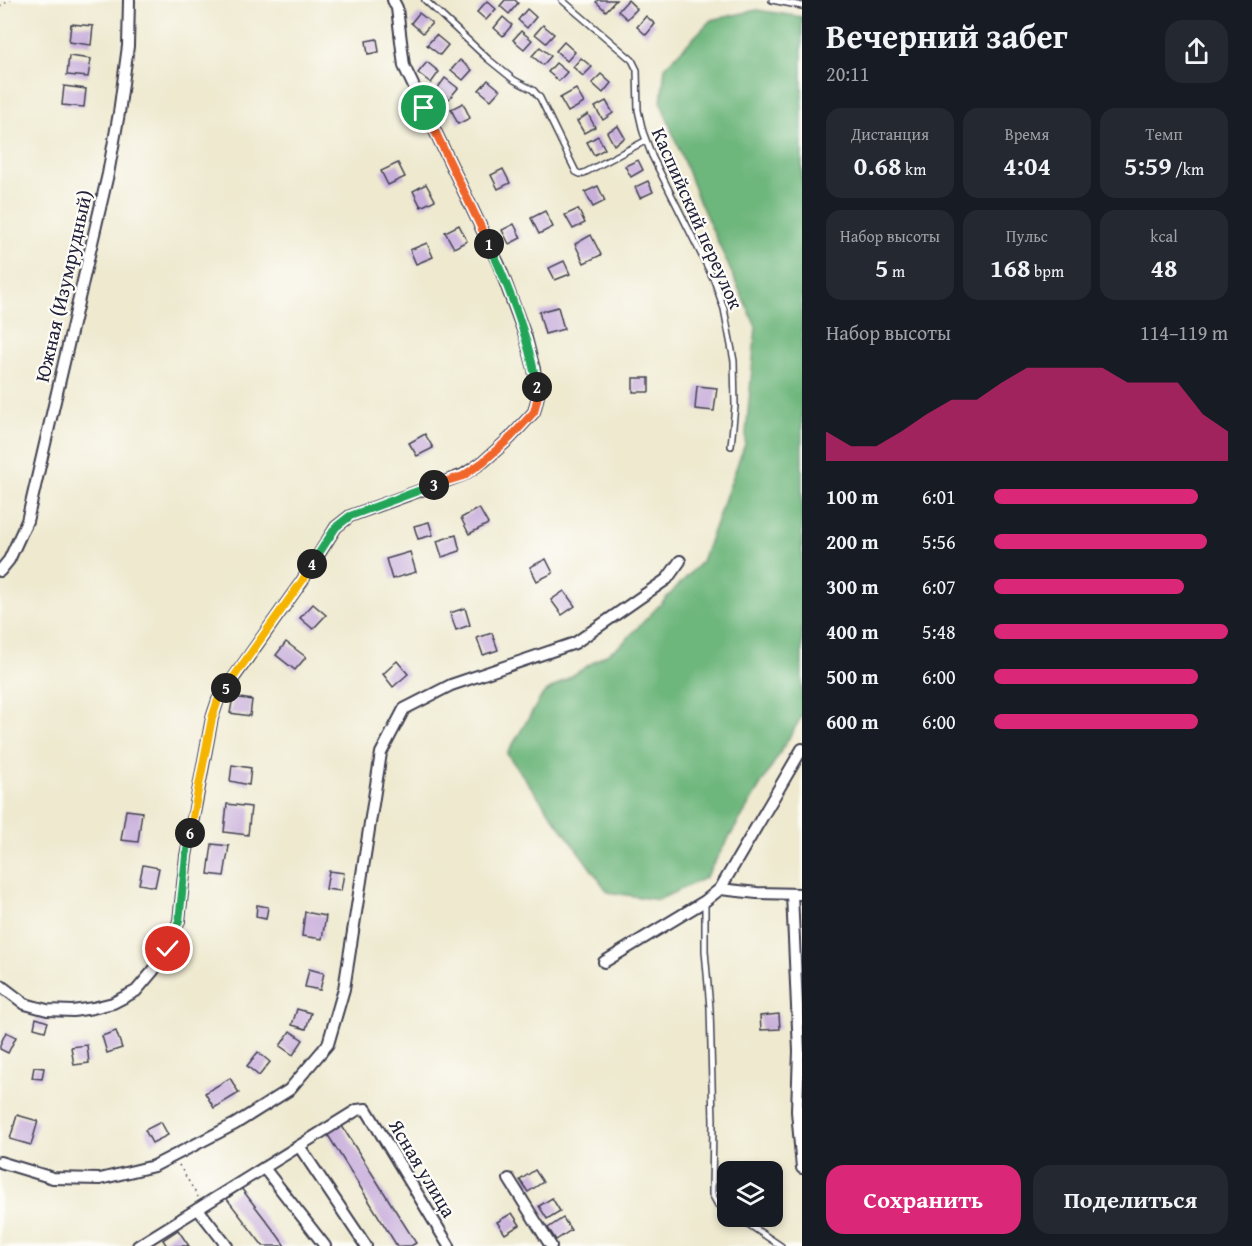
<!DOCTYPE html>
<html lang="ru">
<head>
<meta charset="utf-8">
<style>
	body { margin:0; font-family:"Gentium Book Plus",serif; background:#242831; color:#f1f3f6; height:100vh; display:flex; flex-direction:column; font-size:22px; white-space:nowrap }
	* { box-sizing:border-box; margin:0 }
	p { font-size:20px; color:#9ea1a6 }
	.icon { flex:none; width:33px; height:33px; fill:none; stroke:currentColor; stroke-width:2; stroke-linecap:round; stroke-linejoin:round }
	.map { position:relative; flex:1; overflow:hidden }
	.details { display:flex; flex-direction:column; background:#171b24; width:450px }
	.details>* { flex:none }
	.controls { position:absolute; left:717px; top:1161px; display:grid; gap:12px }
	.controls a { display:grid; place-items:center; width:66px; height:66px; border-radius:12px; background:#171b24; box-shadow:0 3px 9px #0003; font-size:30px }
	.pin { position:absolute; display:grid; place-items:center; width:51px; height:51px; color:#fff; margin:-26px; border:3px solid #fff; border-radius:50%; box-shadow:0 2px 6px #0007 }
	.km { position:absolute; width:30px; height:30px; margin:-15px; border-radius:50%; background:#222; color:#fff; font-size:16px; line-height:30px; text-align:center }
	.round { display:grid; place-items:center; flex:none; width:63px; height:63px; border-radius:18px; background:#242831 }
	.head { display:flex; align-items:center; justify-content:space-between; height:102px; padding:0 24px }
	h1 { font-size:33px; font-weight:600; line-height:45px }
	.figures { display:grid; grid-template-columns:repeat(3,1fr); gap:9px; height:102px; padding:6px 24px }
	.figures div { display:grid; align-content:center; border-radius:15px; background:#242831; text-align:center }
	.figures b { font-size:26px; font-weight:600 }
	.figures small { font-size:16px; font-weight:400 }
	.figures p { font-size:16px }
	.chart { height:168px; padding:12px 24px }
	.chart p { display:flex; justify-content:space-between }
	.chart svg { width:100%; height:108px; margin-top:6px; fill:#db2777; opacity:.7 }
	.button { display:flex; gap:12px; margin-top:auto; padding:12px 24px }
	.button a { flex:1; height:69px; border-radius:18px; background:#db2777; color:#fff; font-size:24px; font-weight:600; line-height:69px; text-align:center }
	.button a+a { background:#242831; color:#f1f3f6 }
	ul { padding:0 24px; list-style:none; font-size:20px }
	li { display:grid; grid-template-columns:96px 72px 1fr; align-items:center; height:45px }
	li i { height:15px; border-radius:8px; background:#db2777 }
	main { display:flex; flex:1; min-height:0 }
	.map>svg:first-child { display:block }
</style>
</head>
<body>
<main>
<div class="map">
<svg width="802" height="1246" viewBox="0 0 802 1246">
	<rect width="100%" height="100%" fill="#fdfcf7"/>
	<filter id="ink" filterUnits="userSpaceOnUse"><feTurbulence type="fractalNoise" baseFrequency=".0167" numOctaves="2"/><feDisplacementMap in="SourceGraphic" scale="12" xChannelSelector="R" yChannelSelector="G"/><feConvolveMatrix kernelMatrix="1 2 1 2 8 2 1 2 1" color-interpolation-filters="sRGB"/></filter>
	<filter id="wash" filterUnits="userSpaceOnUse"><feTurbulence type="fractalNoise" baseFrequency=".008" numOctaves="4" result="noise"/><feDisplacementMap in="SourceGraphic" scale="24" xChannelSelector="R" yChannelSelector="G"/><feGaussianBlur stdDeviation="1.35" result="paint"/><feColorMatrix in="noise" values="0 0 0 0 0 0 0 0 0 0 0 0 0 0 0 0 0 1.4 0 .05"/><feComposite in="paint" operator="in"/></filter>
	<g filter="url(#wash)">
		<rect width="100%" height="100%" fill="#eee9cf"/>
		<path fill="#6db67c" stroke="#486c5c" stroke-width="1.5" d="M757 10 802 17V716L705 878 658 900 608 892 507 754 543 694 621 645 702 561 745 444 756 327 697 196 661 103 665 67 711 20Z"/>
		<g id="blocks">
			<g fill="#c8aedb">
				<path d="M505 0H515L518 3 509 14 500 6Z"/>
				<path d="M598 0H616L606 11 596 2Z"/>
				<path d="M628 0 637 9 627 19 618 11Z"/>
				<path d="M487 1 496 9 486 20 477 12Z"/>
				<path d="M527 9 536 17 527 28 518 20Z"/>
				<path d="M419 13 432 23 423 33 411 23Z"/>
				<path d="M646 16 655 24 646 35 637 27Z"/>
				<path d="M503 17 512 25 503 36 494 28Z"/>
				<path d="M71 24 93 26 91 45 69 42Z"/>
				<path d="M543 25 554 34 546 43 535 34Z"/>
				<path d="M521 31 532 40 524 49 513 40Z"/>
				<path d="M436 35 448 45 440 55 427 45Z"/>
				<path d="M377 39 379 52 368 54 366 41Z"/>
				<path d="M564 42 575 52 567 61 556 51Z"/>
				<path d="M540 47 551 56 543 65 532 56Z"/>
				<path d="M69 56 91 59 88 77 67 75Z"/>
				<path d="M581 58 592 67 583 76 573 67Z"/>
				<path d="M460 60 472 70 463 80 451 70Z"/>
				<path d="M427 62 439 72 431 83 418 73Z"/>
				<path d="M556 63 567 72 559 81 548 72Z"/>
				<path d="M601 74 611 83 603 93 592 83Z"/>
				<path d="M445 78 458 88 449 99 437 89Z"/>
				<path d="M488 80 500 90 491 100 479 90Z"/>
				<path d="M64 86 86 89 84 107 62 105Z"/>
				<path d="M576 89 584 103 568 112 560 98Z"/>
				<path d="M606 101 613 113 603 120 595 107Z"/>
				<path d="M463 103 470 118 458 124 451 109Z"/>
				<path d="M588 114 595 127 584 133 577 121Z"/>
				<path d="M618 126 625 138 614 145 607 132Z"/>
				<path d="M598 136 605 149 594 155 587 142Z"/>
				<path d="M638 160 643 170 631 177 625 166Z"/>
				<path d="M398 163 405 177 388 185 381 171Z"/>
				<path d="M503 169 510 183 498 189 491 175Z"/>
				<path d="M648 181 653 192 640 198 635 187Z"/>
				<path d="M426 184 435 200 421 207 413 191Z"/>
				<path d="M598 186 605 201 593 207 585 192Z"/>
				<path d="M578 209 585 223 573 229 565 215Z"/>
				<path d="M545 211 553 227 539 234 531 218Z"/>
				<path d="M514 224 521 238 509 244 502 230Z"/>
				<path d="M459 225 467 241 454 248 445 232Z"/>
				<path d="M591 235 601 255 584 263 575 244Z"/>
				<path d="M427 243 433 257 416 264 410 250Z"/>
				<path d="M564 261 570 274 555 280 549 268Z"/>
				<path d="M558 307 564 329 545 334 539 312Z"/>
				<rect x="633" y="378" width="16" height="14"/>
				<path d="M697 386 717 388 714 411 695 409Z"/>
				<path d="M425 434 433 448 417 456 409 443Z"/>
				<path d="M479 508 488 524 469 534 461 518Z"/>
				<path d="M429 522 433 535 418 539 414 526Z"/>
				<path d="M456 535 460 551 442 557 437 541Z"/>
				<path d="M410 552 416 572 392 579 386 559Z"/>
				<path d="M546 559 553 573 537 581 530 567Z"/>
				<path d="M564 591 575 606 562 615 551 600Z"/>
				<path d="M313 604 326 615 313 629 300 618Z"/>
				<path d="M465 608 470 625 456 630 450 613Z"/>
				<path d="M492 633 498 650 483 655 477 638Z"/>
				<path d="M286 642 306 657 295 670 276 655Z"/>
				<path d="M397 661 408 674 393 687 383 674Z"/>
				<path d="M233 697 252 700 250 716 230 713Z"/>
				<path d="M232 765 251 768 249 785 230 781Z"/>
				<path d="M227 804 251 807 248 835 224 832Z"/>
				<path d="M126 810 142 812 138 842 121 840Z"/>
				<path d="M212 844 229 846 224 876 208 874Z"/>
				<path d="M143 865 159 868 155 887 139 884Z"/>
				<path d="M329 871 344 873 341 891 326 889Z"/>
				<path d="M257 905 268 907 266 919 256 917Z"/>
				<path d="M305 912 326 916 322 939 302 936Z"/>
				<path d="M309 969 324 973 320 990 305 987Z"/>
				<path d="M297 1009 311 1013 306 1029 292 1025Z"/>
				<path d="M779 1014 780 1029 761 1030 760 1016Z"/>
				<path d="M36 1018 48 1022 45 1031 34 1028Z"/>
				<path d="M116 1031 122 1048 107 1053 102 1036Z"/>
				<path d="M290 1031 303 1040 293 1055 280 1046Z"/>
				<path d="M6 1032 16 1037 8 1053 0 1049V1045Z"/>
				<path d="M87 1045 89 1063 74 1065 71 1047Z"/>
				<path d="M258 1052 270 1062 259 1076 247 1066Z"/>
				<path d="M34 1067 44 1068 42 1079 32 1078Z"/>
				<path d="M230 1078 239 1093 214 1108 205 1093Z"/>
				<path d="M17 1115 38 1121 31 1145 10 1139Z"/>
				<path d="M161 1122 168 1135 152 1143 145 1130Z"/>
				<path d="M340 1123 416 1243 411 1246H397L326 1132Z"/>
				<path d="M535 1170 543 1182 528 1192 520 1180Z"/>
				<path d="M241 1188 278 1236 285 1246H263L227 1199Z"/>
				<path d="M552 1198 560 1211 547 1219 539 1206Z"/>
				<path d="M512 1213 520 1225 505 1234 497 1222Z"/>
				<path d="M563 1218 571 1230 556 1240 548 1228Z"/>
				<path d="M178 1230 189 1246H167L163 1240Z"/>
			</g>
		</g>
	</g>
	<g filter="url(#ink)">
		<use href="#blocks" fill-opacity="0" stroke="#414051" stroke-width="1.5"/>
		<g fill="none" stroke-linecap="round" stroke-linejoin="round">
			<g stroke="#414051" stroke-width="8">
				<g id="lane">
					<path d="M425 0 488 59 514 80 533 90 540 98 576 172 580 174 584 173 645 141"/>
					<path d="M562 0 632 60 637 70 638 110 643 132 652 156 714 280 724 309 734 361 735 406 731 446"/>
					<path d="M772 0 802 6"/>
					<path d="M705 902V951L710 1008 713 1121 712 1194 718 1205 728 1211"/>
					<path d="M736 1216 781 1246"/>
				</g>
			</g>
			<g stroke="#414051" stroke-width="14">
				<g id="street">
					<path d="M0 571 9 560 27 521 108 174 119 113 128 46 129 0"/>
					<path d="M720 889 757 893 802 894"/>
					<path d="M792 894 799 1051 797 1111 802 1168"/>
					<path d="M604 962 705 901 720 889 802 749"/>
					<path d="M0 985 25 1004 47 1010 73 1011 93 1008 113 1003 136 991 153 971 168 949 179 921 186 856 212 718 218 700 302 581 336 527 350 516 463 475 483 462 510 438 534 412 538 396 534 369 526 338 499 265 404 66 397 8 393 0"/>
					<path d="M299 1146 366 1246"/>
					<path d="M0 1162 53 1178 100 1179 154 1166 235 1124 289 1090 328 1044 344 989 381 753 404 709 451 685 575 643 667 579 680 561"/>
					<path d="M264 1168 325 1246"/>
					<path d="M509 1179 551 1246"/>
					<path d="M198 1209 227 1246"/>
					<path d="M138 1246 357 1110 366 1109 449 1246"/>
				</g>
			</g>
			<g stroke="#414051" stroke-width="1.5" stroke-dasharray="1.5 4.5" stroke-linecap="butt">
				<path d="M0 6 11 0"/>
				<path d="M179 1165 198 1197"/>
			</g>
			<use href="#lane" stroke="#fff" stroke-width="5"/>
			<use href="#street" stroke="#fff" stroke-width="10"/>
		</g>
	</g>
	<g fill="none" stroke-linecap="round" stroke-linejoin="round" filter="url(#ink)">
		<g stroke="#fff" stroke-width="12">
			<path id="split-1" d="M424 108 489 244"/>
		</g>
		<g stroke="#fff" stroke-width="12">
			<path id="split-2" d="M489 244C510 290 529 338 537 387"/>
		</g>
		<g stroke="#fff" stroke-width="12">
			<path id="split-3" d="M434 485 463 476 483 462 510 438 534 412 538 396 537 387"/>
		</g>
		<g stroke="#fff" stroke-width="12">
			<path id="split-4" d="M312 564 336 527 350 516 434 485"/>
		</g>
		<g stroke="#fff" stroke-width="12">
			<path id="split-5" d="M226 688 302 581 312 564"/>
		</g>
		<g stroke="#fff" stroke-width="12">
			<path id="split-6" d="M190 833 212 718 218 700 226 688"/>
		</g>
		<g stroke="#fff" stroke-width="12">
			<path id="split-7" d="M168 949 179 921 186 856 190 833"/>
		</g>
		<use href="#split-1" stroke="#f0652b" stroke-width="8"/>
		<use href="#split-2" stroke="#22a559" stroke-width="8"/>
		<use href="#split-3" stroke="#f0652b" stroke-width="8"/>
		<use href="#split-4" stroke="#22a559" stroke-width="8"/>
		<use href="#split-5" stroke="#f5b400" stroke-width="8"/>
		<use href="#split-6" stroke="#f5b400" stroke-width="8"/>
		<use href="#split-7" stroke="#22a559" stroke-width="8"/>
	</g>
	<g text-anchor="middle" dominant-baseline="central" stroke-width="4.5" stroke-linejoin="round" paint-order="stroke">
		<g font-size="20" fill="#22223b" stroke="#fdfcf7">
			<text transform="translate(698 218) rotate(66)">Каспийский переулок</text>
			<text transform="translate(63 286) rotate(-77)">Южная (Изумрудный)</text>
			<text transform="translate(423 1168) rotate(59)">Ясная улица</text>
		</g>
	</g>
</svg>
<div class="controls">
<a><svg class="icon" aria-label="layers" viewBox="0 0 24 24"><path d="M12 4l9 5-9 5-9-5zM3 14l9 5 9-5"/></svg></a>
</div>
<div class="pin" style="left:424px;top:108px;background:#1e9e55"><svg class="icon" aria-label="arrive" viewBox="0 0 24 24"><path d="M6 21V4h12l-3 4 3 4H6"/></svg></div>
<div class="pin" style="left:168px;top:949px;background:#d93025"><svg class="icon" aria-label="check" viewBox="0 0 24 24"><path d="M5 12l5 5 9-10"/></svg></div>
<b class="km" style="left:489px;top:244px">1</b>
<b class="km" style="left:537px;top:387px">2</b>
<b class="km" style="left:434px;top:485px">3</b>
<b class="km" style="left:312px;top:564px">4</b>
<b class="km" style="left:226px;top:688px">5</b>
<b class="km" style="left:190px;top:833px">6</b>
</div>
<section class="details">
<div class="head"><div><h1>Вечерний забег</h1><p>20:11</p></div><a class="round"><svg class="icon" aria-label="share" viewBox="0 0 24 24"><path d="M12 15V3M7 8l5-5 5 5M5 13v7h14v-7"/></svg></a></div>
<div class="figures">
<div><p>Дистанция</p><b>0.68<small> km</small></b></div>
<div><p>Время</p><b>4:04</b></div>
<div><p>Темп</p><b>5:59<small> /km</small></b></div>
</div>
<div class="figures">
<div><p>Набор высоты</p><b>5<small> m</small></b></div>
<div><p>Пульс</p><b>168<small> bpm</small></b></div>
<div><p>kcal</p><b>48</b></div>
</div>
<div class="chart"><p><span>Набор высоты</span>114–119 m</p>
<svg viewBox="0 0 160 44" preserveAspectRatio="none"><path d="M0 44V32L10 38L20 38L30 32L40 25L50 19L60 19L70 12L80 6L90 6L100 6L110 6L120 12L130 12L140 12L150 25L160 32V44z"/></svg>
</div>
<ul>
<li><b>100 m</b>6:01<i style="width:87%"></i></li>
<li><b>200 m</b>5:56<i style="width:91%"></i></li>
<li><b>300 m</b>6:07<i style="width:81%"></i></li>
<li><b>400 m</b>5:48<i style="width:100%"></i></li>
<li><b>500 m</b>6:00<i style="width:87%"></i></li>
<li><b>600 m</b>6:00<i style="width:87%"></i></li>
</ul>
<div class="button"><a>Сохранить</a><a>Поделиться</a></div>
</section>
</main>
</body>
</html>
